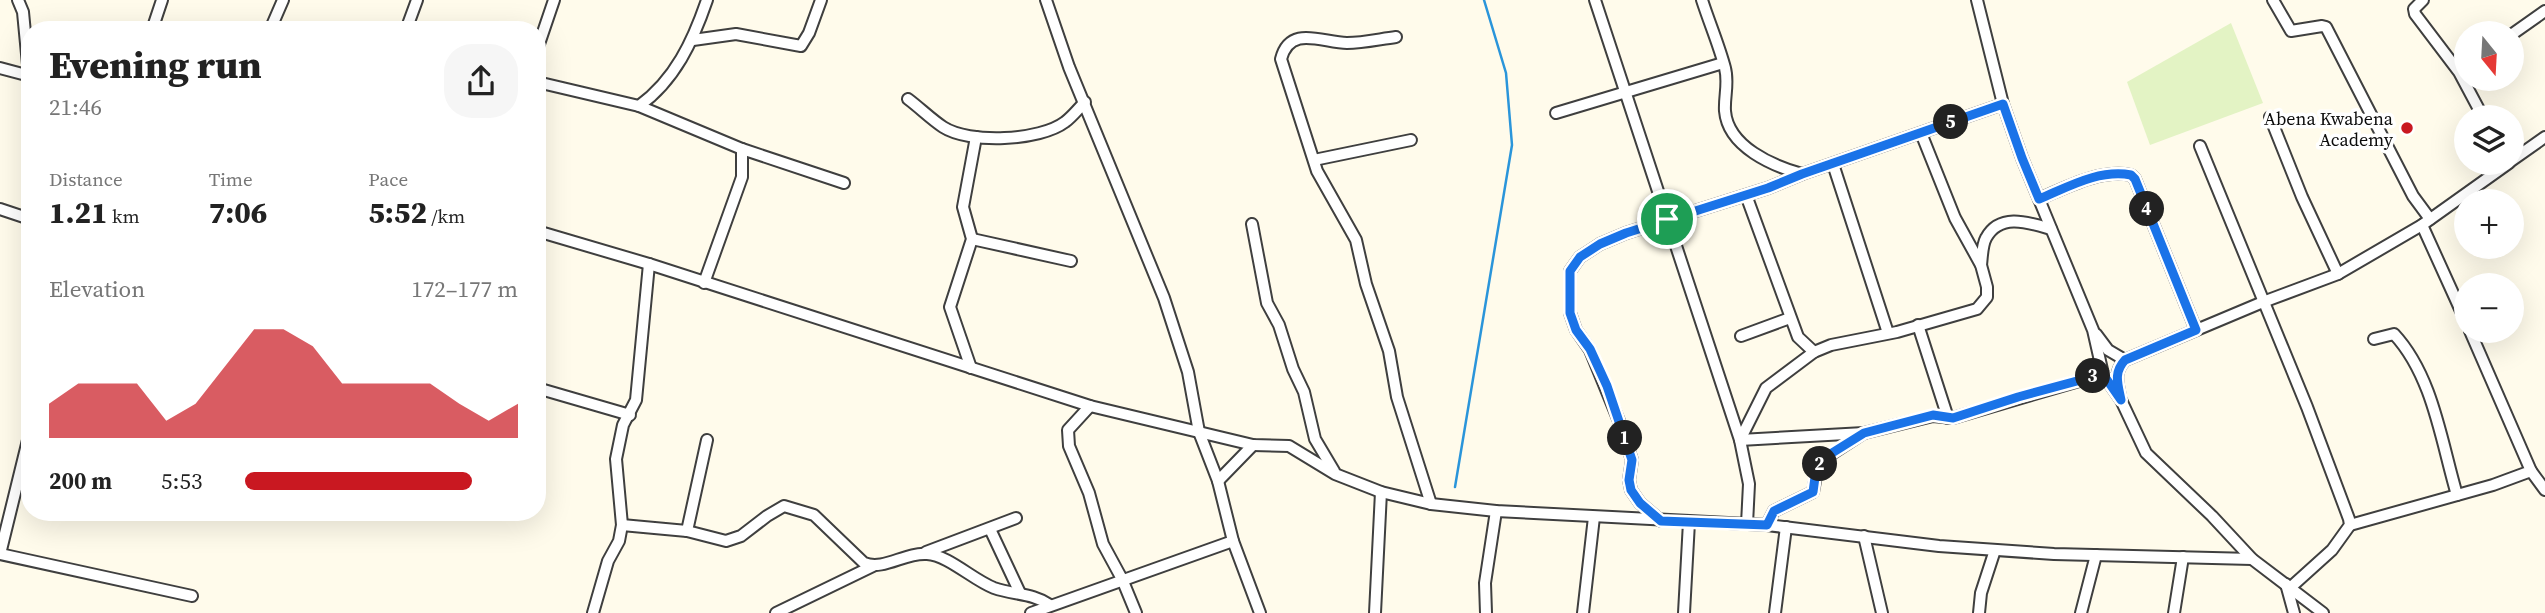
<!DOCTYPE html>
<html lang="en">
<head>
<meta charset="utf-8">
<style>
	body { margin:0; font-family:"Source Serif 4",serif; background:#f6f6f6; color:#222; height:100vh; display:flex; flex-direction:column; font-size:26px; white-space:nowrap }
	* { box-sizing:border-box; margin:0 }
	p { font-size:23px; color:#767676 }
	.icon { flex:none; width:38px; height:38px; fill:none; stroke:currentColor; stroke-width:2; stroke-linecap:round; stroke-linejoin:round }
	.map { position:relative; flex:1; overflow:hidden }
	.panel { position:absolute; left:21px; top:21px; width:525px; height:500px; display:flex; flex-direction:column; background:#fff; border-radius:28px; box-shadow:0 7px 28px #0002 }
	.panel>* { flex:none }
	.needle { width:46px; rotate:162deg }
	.buttons { position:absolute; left:2454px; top:21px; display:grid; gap:14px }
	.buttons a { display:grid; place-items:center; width:70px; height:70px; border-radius:50%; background:#fff; box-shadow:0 7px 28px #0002; font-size:35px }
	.pin { position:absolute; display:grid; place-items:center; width:60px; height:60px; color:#fff; margin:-30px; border:4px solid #fff; border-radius:50%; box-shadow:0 2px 7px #0007 }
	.km { position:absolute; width:35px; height:35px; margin:-18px; border-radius:50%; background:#222; color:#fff; font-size:19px; line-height:35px; text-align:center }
	.round { display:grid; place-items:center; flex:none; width:74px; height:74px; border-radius:28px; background:#f6f6f6 }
	.summary { display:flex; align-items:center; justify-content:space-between; height:119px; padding:0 28px }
	h1 { font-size:38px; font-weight:800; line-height:52px }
	.metrics { display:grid; grid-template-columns:repeat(3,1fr); gap:10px; height:119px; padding:7px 28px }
	.metrics div { display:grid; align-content:center }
	.metrics b { font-size:30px; font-weight:800 }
	.metrics small { font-size:19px; font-weight:400 }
	.metrics p { font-size:19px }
	.chart { height:196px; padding:14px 28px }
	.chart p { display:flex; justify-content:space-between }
	.chart svg { width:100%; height:126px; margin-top:7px; fill:#c91821; opacity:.7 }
	ul { padding:0 28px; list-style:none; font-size:23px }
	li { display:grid; grid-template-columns:112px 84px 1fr; align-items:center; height:52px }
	li i { height:18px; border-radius:9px; background:#c91821 }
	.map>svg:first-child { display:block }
</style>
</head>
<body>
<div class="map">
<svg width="2545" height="613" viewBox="0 0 2545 613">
	<rect width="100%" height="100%" fill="#fffbeb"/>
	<path fill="#e3f3c4" d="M2231 23 2263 103 2150 145 2127 82Z"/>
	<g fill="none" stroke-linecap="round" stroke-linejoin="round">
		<path stroke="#2a95da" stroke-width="2.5" d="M1455 487 1512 145 1506 73 1484 0"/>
		<g stroke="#3f3f3f" stroke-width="14">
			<g id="minor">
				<path d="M18 0 23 12 29 75"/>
				<path d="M1046 0 1069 67 1164 298 1188 372 1199 432 1218 481 1233 541 1260 613"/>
				<path d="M1595 0 1740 440 1864 433"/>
				<path d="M1702 0C1709 22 1719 45 1725 68 1729 83 1724 97 1725 111 1728 147 1773 166 1802 174"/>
				<path d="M1977 0 2003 104 2022 158 2093 330 2103 374 2121 400 2146 453 2212 516 2252 559 2323 613"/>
				<path d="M2273 0 2291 31 2322 26 2326 27 2413 196 2430 219"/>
				<path d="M2423 0 2414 9 2415 14 2459 72 2483 117"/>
				<path d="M152 30 162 0"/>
				<path d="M270 30 283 0"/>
				<path d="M406 30 417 0"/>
				<path d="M2511 35 2545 11"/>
				<path d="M1396 37C1380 39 1363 43 1347 43 1323 43 1290 24 1281 59L1317 171 1356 240 1366 284 1389 351 1397 397 1431 504"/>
				<path d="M693 40 736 34 801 46 809 33 821 0"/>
				<path d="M537 50 554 0"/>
				<path d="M0 68 30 76"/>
				<path d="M537 82 639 106 742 149V177L704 283"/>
				<path d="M908 99C920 108 931 119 943 127 969 144 1040 141 1065 122 1072 117 1078 109 1085 102"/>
				<path d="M639 106C675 80 693 41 707 0"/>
				<path d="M1556 113 1723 63"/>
				<path d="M2270 117 2302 197 2338 274"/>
				<path d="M2200 146 2307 407 2349 519 2350 525 2332 550 2291 587"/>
				<path d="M742 149 844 183"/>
				<path d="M1314 160 1411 140"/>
				<path d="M2511 161 2545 137"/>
				<path d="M1833 164 1888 333"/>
				<path d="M1746 195 1798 337 1814 352"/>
				<path d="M2039 199C2067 187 2100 169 2131 175L2135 179 2196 330"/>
				<path d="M0 209 30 219"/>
				<path d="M1252 224 1267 303 1279 325 1293 369 1304 392 1315 439 1334 471"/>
				<path d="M2422 225 2466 322"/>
				<path d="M537 231 649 264 1090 406 1253 445 1289 446 1335 474 1381 492 1431 504 1496 511 1767 525 1939 546 2054 554 2252 559"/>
				<path d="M972 239 1071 261"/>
				<path d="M1981 265C1982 257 1982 245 1986 238 2000 212 2030 223 2051 229"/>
				<path d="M1918 325 1948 418"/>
				<path d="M2096 334 2108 350 2125 360"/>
				<path d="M1741 336 1790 318"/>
				<path d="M2374 339 2394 334C2433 376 2441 441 2457 495"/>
				<path d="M971 368 950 307 972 239 963 207 976 137"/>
				<path d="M537 388 630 415"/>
				<path d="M2120 396C2117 381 2114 372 2125 360L2263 302 2338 274 2422 225 2509 163"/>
				<path d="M1090 406 1068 430 1069 446 1089 493 1103 544 1122 579 1136 613"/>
				<path d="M2531 471 2545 490"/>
				<path d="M1218 481 1253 445"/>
				<path d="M313 513H325"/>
				<path d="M1661 521 1640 503 1631 490 1629 480 1632 460 1619 421 1590 350 1576 330 1570 313V271L1580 257 1600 244 1626 233 1768 188 1802 174 2003 104"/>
				<path d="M1747 524 1749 484 1740 440 1766 388 1814 352 1831 345 1897 332 1977 309 1987 297V287L1981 265 1955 218 1921 133"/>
				<path d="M622 525 687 531 726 541 741 536 767 516 784 506 814 515 864 563C884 571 905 552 927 554 948 555 973 580 994 588 1014 595 1033 593 1050 605"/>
				<path d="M1767 525 1774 511 1813 492 1817 470 1824 459 1864 433 1933 416 1953 418 2103 374"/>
				<path d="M2350 525 2493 485 2531 471 2470 331"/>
				<path d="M990 529 1020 593"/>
				<path d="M687 531 707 440"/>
				<path d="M1864 536 1882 613"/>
				<path d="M926 552 1016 518"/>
				<path d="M0 554 192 596"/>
				<path d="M0 554 30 432"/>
				<path d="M2286 584 2294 613"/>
				<path d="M593 613 608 561 619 541 622 525 616 459 623 425 636 400 649 264"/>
				<path d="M776 613 873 566"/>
				<path d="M1031 613 1233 541"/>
				<path d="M1375 613 1381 492"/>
				<path d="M1486 613 1485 583 1496 511"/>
				<path d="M1583 613 1594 517"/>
				<path d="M1684 613 1689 522"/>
				<path d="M1775 613 1786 527"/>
				<path d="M1979 613 1981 593 1995 550"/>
				<path d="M2081 613 2096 555"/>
				<path d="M2174 613 2183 557"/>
			</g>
		</g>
		<use href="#minor" stroke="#fff" stroke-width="10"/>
	</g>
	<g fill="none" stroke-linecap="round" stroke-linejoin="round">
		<g stroke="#fff" stroke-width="14">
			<path id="route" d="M2003 104 2022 158 2039 199C2068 187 2099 169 2131 175L2135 179 2196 330 2125 360C2113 373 2118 384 2121 400L2103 374 2018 397 1953 418 1933 415 1864 433 1824 458 1816 470 1813 492 1774 511 1767 525 1661 521 1640 503 1631 490 1629 480 1632 460 1607 386 1590 349 1576 330 1570 313V271L1580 257 1600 244 1626 233 1768 188 1802 174Z"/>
		</g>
		<use href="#route" stroke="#1a73e8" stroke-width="9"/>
	</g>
	<circle fill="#c91821" stroke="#fff" stroke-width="2.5" cx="2407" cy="128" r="7"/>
	<g text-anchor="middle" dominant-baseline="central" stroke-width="7" stroke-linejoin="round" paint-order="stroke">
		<g font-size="18" fill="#0c0c0c" stroke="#fff" text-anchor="end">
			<text x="2393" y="118">Abena Kwabena<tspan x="2393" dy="21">Academy</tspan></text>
		</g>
	</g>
</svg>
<div class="buttons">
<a><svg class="needle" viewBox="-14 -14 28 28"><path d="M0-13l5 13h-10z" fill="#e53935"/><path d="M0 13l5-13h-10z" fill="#767676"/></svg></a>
<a><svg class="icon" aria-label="layers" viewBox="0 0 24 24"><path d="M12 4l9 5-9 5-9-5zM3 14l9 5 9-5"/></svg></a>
<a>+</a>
<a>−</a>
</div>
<div class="pin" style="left:1667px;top:219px;background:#1e9e55"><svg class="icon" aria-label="arrive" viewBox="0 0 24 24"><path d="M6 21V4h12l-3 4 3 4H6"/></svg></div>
<b class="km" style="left:1625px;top:438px">1</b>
<b class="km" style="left:1820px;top:464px">2</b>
<b class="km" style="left:2093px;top:376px">3</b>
<b class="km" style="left:2147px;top:209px">4</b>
<b class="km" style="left:1951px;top:122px">5</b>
<section class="panel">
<div class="summary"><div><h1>Evening run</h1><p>21:46</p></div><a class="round"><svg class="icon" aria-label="share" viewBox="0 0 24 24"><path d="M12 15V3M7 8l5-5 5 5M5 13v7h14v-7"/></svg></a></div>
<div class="metrics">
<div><p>Distance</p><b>1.21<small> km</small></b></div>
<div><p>Time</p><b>7:06</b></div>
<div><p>Pace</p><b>5:52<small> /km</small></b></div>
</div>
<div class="chart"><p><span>Elevation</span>172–177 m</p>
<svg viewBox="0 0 160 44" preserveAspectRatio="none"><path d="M0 44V32L10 25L20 25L30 25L40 38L50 32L60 19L70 6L80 6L90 12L100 25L110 25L120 25L130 25L140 32L150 38L160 32V44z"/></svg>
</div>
<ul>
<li><b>200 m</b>5:53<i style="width:83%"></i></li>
</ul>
</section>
</div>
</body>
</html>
